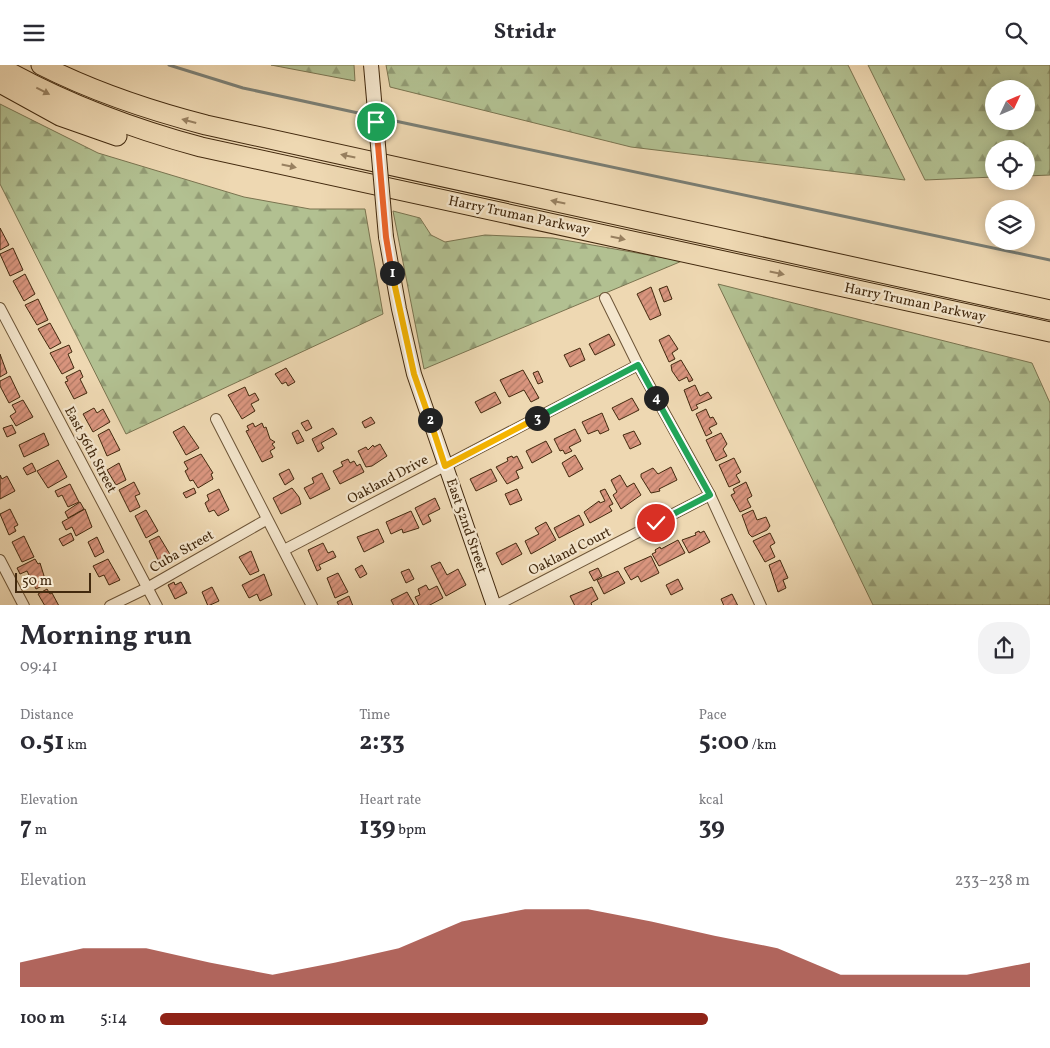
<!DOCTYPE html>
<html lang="en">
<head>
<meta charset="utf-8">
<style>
	body { margin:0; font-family:Vollkorn,serif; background:#f2f2f3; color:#2b2b33; height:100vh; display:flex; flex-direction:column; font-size:19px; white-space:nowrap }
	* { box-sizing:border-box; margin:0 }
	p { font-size:16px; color:#7c7c81 }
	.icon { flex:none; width:28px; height:28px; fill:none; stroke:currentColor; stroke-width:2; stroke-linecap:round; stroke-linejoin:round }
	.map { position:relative; height:540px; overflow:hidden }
	.details { display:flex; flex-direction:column; background:#fff; flex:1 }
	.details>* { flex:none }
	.needle { width:32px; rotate:46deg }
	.tools { position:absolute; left:985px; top:15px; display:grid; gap:10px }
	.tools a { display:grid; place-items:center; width:50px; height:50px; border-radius:50%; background:#fff; box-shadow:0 2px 12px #0003; font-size:25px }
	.scale { position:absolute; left:15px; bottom:12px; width:76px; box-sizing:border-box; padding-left:5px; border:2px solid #42290e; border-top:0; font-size:14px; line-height:18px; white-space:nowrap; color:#42290e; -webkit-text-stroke:4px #f4e6cd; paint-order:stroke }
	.pin { position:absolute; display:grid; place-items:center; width:42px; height:42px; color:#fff; margin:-21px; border:2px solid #fff; border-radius:50%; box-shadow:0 1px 5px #0007 }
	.km { position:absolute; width:25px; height:25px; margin:-12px; border-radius:50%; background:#222; color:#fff; font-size:14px; line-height:25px; text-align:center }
	.round { display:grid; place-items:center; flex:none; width:52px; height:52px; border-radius:20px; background:#f2f2f3 }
	.overview { display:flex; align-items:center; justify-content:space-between; height:85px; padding:0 20px }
	h1 { font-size:28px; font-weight:700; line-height:38px }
	.metrics { display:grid; grid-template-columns:repeat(3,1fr); gap:8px; height:85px; padding:5px 20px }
	.metrics div { display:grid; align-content:center }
	.metrics b { font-size:25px; font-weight:700 }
	.metrics small { font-size:14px; font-weight:400 }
	.metrics p { font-size:14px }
	.chart { height:140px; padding:10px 20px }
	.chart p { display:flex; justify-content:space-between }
	.chart svg { width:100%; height:90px; margin-top:5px; fill:#8f2418; opacity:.7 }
	ul { padding:0 20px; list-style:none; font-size:16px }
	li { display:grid; grid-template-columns:80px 60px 1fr; align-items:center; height:38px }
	li i { height:12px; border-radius:6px; background:#8f2418 }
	header { display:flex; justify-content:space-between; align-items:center; height:65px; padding:0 20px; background:#fff; font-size:22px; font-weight:700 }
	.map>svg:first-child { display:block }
</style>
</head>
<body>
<header><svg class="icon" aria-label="menu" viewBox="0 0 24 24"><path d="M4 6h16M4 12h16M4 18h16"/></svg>Stridr<svg class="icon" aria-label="search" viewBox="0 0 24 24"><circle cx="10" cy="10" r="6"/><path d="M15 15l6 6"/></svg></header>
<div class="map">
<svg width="1050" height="541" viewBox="0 0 1050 541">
	<defs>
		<pattern id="forest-firs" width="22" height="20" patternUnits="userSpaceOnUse" patternTransform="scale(1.25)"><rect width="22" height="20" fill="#b2c091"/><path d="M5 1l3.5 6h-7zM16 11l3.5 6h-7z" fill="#929c75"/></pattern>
		<pattern id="building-hatch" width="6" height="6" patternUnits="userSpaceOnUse" patternTransform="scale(1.25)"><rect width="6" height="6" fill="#d9957e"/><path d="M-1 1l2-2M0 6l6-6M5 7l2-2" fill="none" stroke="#b27a66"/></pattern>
	</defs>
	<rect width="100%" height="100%" fill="#eed8b2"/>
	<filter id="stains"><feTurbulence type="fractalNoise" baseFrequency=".004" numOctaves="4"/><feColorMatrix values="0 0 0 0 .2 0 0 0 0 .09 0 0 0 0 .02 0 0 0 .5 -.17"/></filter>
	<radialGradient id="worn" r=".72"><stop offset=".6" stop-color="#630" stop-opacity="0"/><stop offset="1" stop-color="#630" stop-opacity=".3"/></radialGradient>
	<g fill="url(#forest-firs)" stroke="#7a7450" fill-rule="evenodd">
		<path d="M271 0H354L355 16Z"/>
		<path d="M386 0H848L905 115 631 82 390 22Z"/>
		<path d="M868 0H1050V110L1026 111V84H994V112L925 115ZM994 24H1026V56H994Z"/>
		<path d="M0 39 98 88 244 132 310 144H365L383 249 126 369 0 119Z"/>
		<path d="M393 146 420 153 431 170 445 177 485 170 553 173 682 196 424 304Z"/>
		<path d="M718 219 1032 298 1050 338V540H873Z"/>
	</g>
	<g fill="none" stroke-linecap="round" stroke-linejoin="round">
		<g stroke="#7a7e74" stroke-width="3">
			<path d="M169 0 243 23 372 51"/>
			<path d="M381 53 1050 195"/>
		</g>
	</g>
	<g fill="url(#building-hatch)" stroke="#42290e">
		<path d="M0 163 9 180 0 185Z"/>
		<path d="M13 183 23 205 10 211 0 189Z"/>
		<path d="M25 209 35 229 24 236 13 216Z"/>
		<path d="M667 221 672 234 664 237 659 224Z"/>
		<path d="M651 222 661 250 650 255 637 229Z"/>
		<path d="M38 234 48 255 37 260 25 240Z"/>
		<path d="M50 258 61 278 50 284 38 264Z"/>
		<path d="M609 269 615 280 595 290 589 279Z"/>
		<path d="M669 270 678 284 672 288 675 294 669 297 659 275Z"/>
		<path d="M69 280 72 287 68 289 74 303 62 309 50 288Z"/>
		<path d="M580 283 585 295 570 302 564 290Z"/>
		<path d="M0 289 7 308 0 312Z"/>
		<path d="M681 295 693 315 689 317 687 312 679 316 672 306 671 300Z"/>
		<path d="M286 303 295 317 288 321 286 317 282 319 275 309Z"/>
		<path d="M80 305 83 312 80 314 87 328 74 334 65 317 68 316 66 312Z"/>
		<path d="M523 305 539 333 531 337 524 325 509 332 500 315Z"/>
		<path d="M538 306 543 317 538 319 533 308Z"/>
		<path d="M10 311 20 332 9 338 0 321V316Z"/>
		<path d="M695 320 700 331 708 327 712 333 696 340 698 343 692 346 684 325Z"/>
		<path d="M245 322 249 331 255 328 259 335 251 339 255 346 242 354 228 330Z"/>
		<path d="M495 327 501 338 481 348 475 337Z"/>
		<path d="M632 333 639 345 619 355 612 343Z"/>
		<path d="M23 335 33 352 16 361 10 351 16 347 12 340Z"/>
		<path d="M94 343 97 348 103 344 110 357 93 367 83 349Z"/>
		<path d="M706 344 710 353 713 352 717 359 709 363 712 368 706 371 696 349Z"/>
		<path d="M602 348 609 365 600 369 598 365 588 369 582 357Z"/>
		<path d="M371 352 375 358 365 363 362 357Z"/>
		<path d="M308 355 312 363 306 366 301 358Z"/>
		<path d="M253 358 255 362 262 358 264 363 266 362 270 374 275 377 272 379 275 383 270 386 273 392 262 397 246 366 249 365 247 361Z"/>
		<path d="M12 360 16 368 7 372 3 363Z"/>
		<path d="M184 361 199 383 186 390 173 367Z"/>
		<path d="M333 363 337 369 321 378 324 383 318 387 312 374Z"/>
		<path d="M109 364 120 385 107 391 98 370Z"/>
		<path d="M575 364 581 376 569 382 572 386 565 389 563 385 560 386 554 374Z"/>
		<path d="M298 365 304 376 297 379 292 368Z"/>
		<path d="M634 366 641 379 630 384 623 370Z"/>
		<path d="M44 368 49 380 24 392 19 380Z"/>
		<path d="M721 368 727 379 723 384 727 391 716 396 706 375Z"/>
		<path d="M546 376 552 387 532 398 526 386Z"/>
		<path d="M380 379 387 391 372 401 366 402 358 386 366 382 368 385 373 380 374 382Z"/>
		<path d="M201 389 213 408 211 409 213 414 198 423 193 415 190 416 185 406 188 404 184 397Z"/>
		<path d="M575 390 583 404 569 412 562 398Z"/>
		<path d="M512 391 513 393 517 391 523 403 516 406 519 413 507 419 496 402 508 396 507 393Z"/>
		<path d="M734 393 741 407 736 410 740 417 729 422 719 400Z"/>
		<path d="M348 394 350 398 354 396 357 401 360 399 364 407 340 419 333 406 343 401 341 397Z"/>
		<path d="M58 395 67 412 48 423 37 406Z"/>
		<path d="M32 398 36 406 27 410 23 403Z"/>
		<path d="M119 398 126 415 116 420 107 405Z"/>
		<path d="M671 402 677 415 659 424 660 426 651 428 641 412V409L653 403 658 409Z"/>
		<path d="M289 404 294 414 285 420 279 409Z"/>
		<path d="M491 404 497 416 476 426 470 414Z"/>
		<path d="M322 408 330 424 310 434 304 423 314 418 312 413Z"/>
		<path d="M0 410 2 414 7 411 15 426 0 434Z"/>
		<path d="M620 410 627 422 634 418 641 430 621 444 613 430 617 427 611 415Z"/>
		<path d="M134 417 140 429 135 431 140 442 130 447 119 425Z"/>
		<path d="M746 417 752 431 747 434 751 442 740 447 731 430 735 428 733 424Z"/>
		<path d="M70 419 79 437 68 442 62 430 58 432 55 426Z"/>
		<path d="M194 423 196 428 186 433 183 428Z"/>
		<path d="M292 423 299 432 301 439 281 449 273 433Z"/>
		<path d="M219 424 229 445 218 451 214 445 209 447 205 438 209 435 207 430Z"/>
		<path d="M517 424 522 435 510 440 505 429Z"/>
		<path d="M605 424 613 439 609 441 612 446 590 458 584 447 599 436 600 438 605 436 600 426Z"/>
		<path d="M435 433 440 444 428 450 431 456 423 460 415 443Z"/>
		<path d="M80 437 84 444 68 453 65 447Z"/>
		<path d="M10 444 18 460 14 462 16 466 9 470 0 449Z"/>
		<path d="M85 444 92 462 76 471 72 462 66 465 62 457Z"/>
		<path d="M146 445 158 466 146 473 135 451Z"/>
		<path d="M753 445 757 455 766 452 770 461 767 465 752 472 749 469 742 450Z"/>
		<path d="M411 446 419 463 403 468 402 464 391 469 386 457Z"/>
		<path d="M579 450 584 460 559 473 554 463Z"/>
		<path d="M546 457 556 475 531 489 525 476 539 469 535 463Z"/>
		<path d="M378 464 384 477 364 487 357 472Z"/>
		<path d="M699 466 700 468 704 466 710 477 689 488 682 475 696 470 695 468Z"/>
		<path d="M71 468 74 475 63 481 59 474Z"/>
		<path d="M770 468 775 478 770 481 775 492 765 497 753 476Z"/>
		<path d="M24 471 34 492 22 497 12 477Z"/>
		<path d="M159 471 171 491 159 497 149 476Z"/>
		<path d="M97 472 104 487 95 492 88 477Z"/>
		<path d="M678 475 685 488 659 501 652 489 656 487 655 485 660 482 661 484Z"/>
		<path d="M323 478 328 488 333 486 336 492 319 500 321 504 317 506 308 485Z"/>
		<path d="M516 478 522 489 502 500 496 488Z"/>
		<path d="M251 486 259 506 250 510 239 492Z"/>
		<path d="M651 491 659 508 641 517 638 511 631 515 624 503Z"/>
		<path d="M35 494 38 499 40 498 45 514 40 517 42 521 36 524 27 506 20 509 17 503Z"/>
		<path d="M108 494 120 515 109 520 104 510 99 512 93 501Z"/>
		<path d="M780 495 788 513 783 515 786 523 778 527 769 500Z"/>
		<path d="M440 497 447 510 458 504 466 520 446 531 431 501Z"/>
		<path d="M362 500 367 509 360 513 355 504Z"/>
		<path d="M598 503 602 511 594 516 589 507Z"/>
		<path d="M409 504 414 514 406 518 401 507Z"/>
		<path d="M618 506 625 518 604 529 597 515Z"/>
		<path d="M338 508 348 527 335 533 327 513Z"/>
		<path d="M264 509 272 530 260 536 257 529 249 533 242 520Z"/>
		<path d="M678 514 683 524 671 530 666 520Z"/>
		<path d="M174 517 175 520 181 517 187 528 175 534 168 520Z"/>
		<path d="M426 520 429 525 437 521 443 533 428 541H419L415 532 420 530 418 524Z"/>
		<path d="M212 522 219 536 208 541 202 527Z"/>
		<path d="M592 522 598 534 591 538 592 541H575L570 531Z"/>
		<path d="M47 524 50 529 52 528 59 541H45L38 529Z"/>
		<path d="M407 527 415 541H394L391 535Z"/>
		<path d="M732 529 738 541H724L721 534Z"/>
		<path d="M349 531 353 541H339L337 537Z"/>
	</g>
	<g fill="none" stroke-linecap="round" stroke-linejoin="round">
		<g stroke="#6d5537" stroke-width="12">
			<g id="street">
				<path d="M605 233 638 300 710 430 761 541"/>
				<path d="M0 243 157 541"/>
				<path d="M216 354 312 541"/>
				<path d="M284 485 638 300"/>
				<path d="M0 495 24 541"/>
				<path d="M110 541 147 523 266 455"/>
				<path d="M495 541 710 430"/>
			</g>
		</g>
		<g stroke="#42290e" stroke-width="16">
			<path id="secondary" d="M386 172 399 244 414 309 494 541"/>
		</g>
		<g stroke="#42290e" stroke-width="21">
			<g id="highway">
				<path d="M41 0C94 27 148 45 206 60L1050 245"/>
				<path d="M0 2C64 38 130 63 201 82L1050 267"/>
				<path d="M0 18 60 51 117 71"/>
			</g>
		</g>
		<use href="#street" stroke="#f4e6cd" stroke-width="10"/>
		<use href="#secondary" stroke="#f4e6cd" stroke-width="14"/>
		<use href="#highway" stroke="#eed8b2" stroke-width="19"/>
		<g stroke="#42290e" stroke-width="16" stroke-linecap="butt">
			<path id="secondary-bridge" d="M371 0 386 172"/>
		</g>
		<use href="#secondary-bridge" stroke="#f4e6cd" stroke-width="14"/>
	</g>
	<defs><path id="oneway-solid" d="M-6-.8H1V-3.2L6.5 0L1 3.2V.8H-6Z" transform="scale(1.25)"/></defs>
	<g fill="#988060">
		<use href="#oneway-solid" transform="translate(43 26) rotate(27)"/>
		<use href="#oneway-solid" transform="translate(189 56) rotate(-165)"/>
		<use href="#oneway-solid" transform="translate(348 91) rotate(-168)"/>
		<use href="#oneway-solid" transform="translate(289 101) rotate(12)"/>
		<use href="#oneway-solid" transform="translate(558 137) rotate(-168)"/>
		<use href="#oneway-solid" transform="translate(618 173) rotate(12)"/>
		<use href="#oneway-solid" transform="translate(777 208) rotate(12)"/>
	</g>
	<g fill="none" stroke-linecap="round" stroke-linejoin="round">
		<g stroke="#fff" stroke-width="10">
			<path id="split-1" d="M376 57 386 172 392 208"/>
		</g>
		<g stroke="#fff" stroke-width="10">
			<path id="split-2" d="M392 208 414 309 430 355"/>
		</g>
		<g stroke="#fff" stroke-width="10">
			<path id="split-3" d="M430 355 445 401 537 353"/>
		</g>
		<g stroke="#fff" stroke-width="10">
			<path id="split-4" d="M537 353 638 300 656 333"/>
		</g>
		<g stroke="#fff" stroke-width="10">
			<path id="split-5" d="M656 333 710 430 656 458"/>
		</g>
		<use href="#split-1" stroke="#f0652b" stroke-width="6"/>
		<use href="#split-2" stroke="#f5b400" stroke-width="6"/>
		<use href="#split-3" stroke="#f5b400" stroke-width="6"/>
		<use href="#split-4" stroke="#22a559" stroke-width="6"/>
		<use href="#split-5" stroke="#22a559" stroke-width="6"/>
	</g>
	<g text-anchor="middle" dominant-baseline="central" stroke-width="4.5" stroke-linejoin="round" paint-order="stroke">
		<g font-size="14" fill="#42290e" stroke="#f4e6cd">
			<text transform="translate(519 151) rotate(12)">Harry Truman Parkway</text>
			<text transform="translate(915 238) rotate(12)">Harry Truman Parkway</text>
			<text transform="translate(90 385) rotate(62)">East 56th Street</text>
			<text transform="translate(388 415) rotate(-28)">Oakland Drive</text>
			<text transform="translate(466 461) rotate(71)">East 52nd Street</text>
			<text transform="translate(182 487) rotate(-30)">Cuba Street</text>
			<text transform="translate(570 487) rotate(-27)">Oakland Court</text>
		</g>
	</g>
	<rect width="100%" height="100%" filter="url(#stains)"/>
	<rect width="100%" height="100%" fill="url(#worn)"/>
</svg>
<div class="tools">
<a><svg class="needle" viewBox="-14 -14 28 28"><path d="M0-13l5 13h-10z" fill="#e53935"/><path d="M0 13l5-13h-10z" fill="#7c7c81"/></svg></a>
<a><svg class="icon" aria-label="locate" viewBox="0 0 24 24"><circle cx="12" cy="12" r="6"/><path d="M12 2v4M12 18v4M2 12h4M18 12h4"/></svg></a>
<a><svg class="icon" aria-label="layers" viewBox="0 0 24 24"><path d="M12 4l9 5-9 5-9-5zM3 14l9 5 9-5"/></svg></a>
</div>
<div class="scale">50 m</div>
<div class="pin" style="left:376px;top:57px;background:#1e9e55"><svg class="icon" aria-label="arrive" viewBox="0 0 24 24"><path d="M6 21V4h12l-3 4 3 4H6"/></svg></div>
<div class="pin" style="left:656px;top:458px;background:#d93025"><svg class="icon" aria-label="check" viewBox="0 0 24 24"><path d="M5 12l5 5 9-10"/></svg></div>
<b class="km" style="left:392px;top:208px">1</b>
<b class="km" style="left:430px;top:355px">2</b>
<b class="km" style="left:537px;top:353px">3</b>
<b class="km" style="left:656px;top:333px">4</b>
</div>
<section class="details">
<div class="overview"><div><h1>Morning run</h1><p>09:41</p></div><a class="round"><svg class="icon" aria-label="share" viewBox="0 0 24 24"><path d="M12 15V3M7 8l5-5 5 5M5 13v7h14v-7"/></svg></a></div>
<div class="metrics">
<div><p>Distance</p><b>0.51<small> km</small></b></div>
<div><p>Time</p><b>2:33</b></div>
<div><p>Pace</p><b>5:00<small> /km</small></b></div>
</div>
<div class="metrics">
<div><p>Elevation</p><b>7<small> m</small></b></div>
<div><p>Heart rate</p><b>139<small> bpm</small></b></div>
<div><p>kcal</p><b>39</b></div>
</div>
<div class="chart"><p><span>Elevation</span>233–238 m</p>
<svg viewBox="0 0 160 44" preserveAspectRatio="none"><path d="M0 44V32L10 25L20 25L30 32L40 38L50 32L60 25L70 12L80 6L90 6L100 12L110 19L120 25L130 38L140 38L150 38L160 32V44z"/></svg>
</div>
<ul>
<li><b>100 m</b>5:14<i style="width:63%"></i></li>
</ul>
</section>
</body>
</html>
